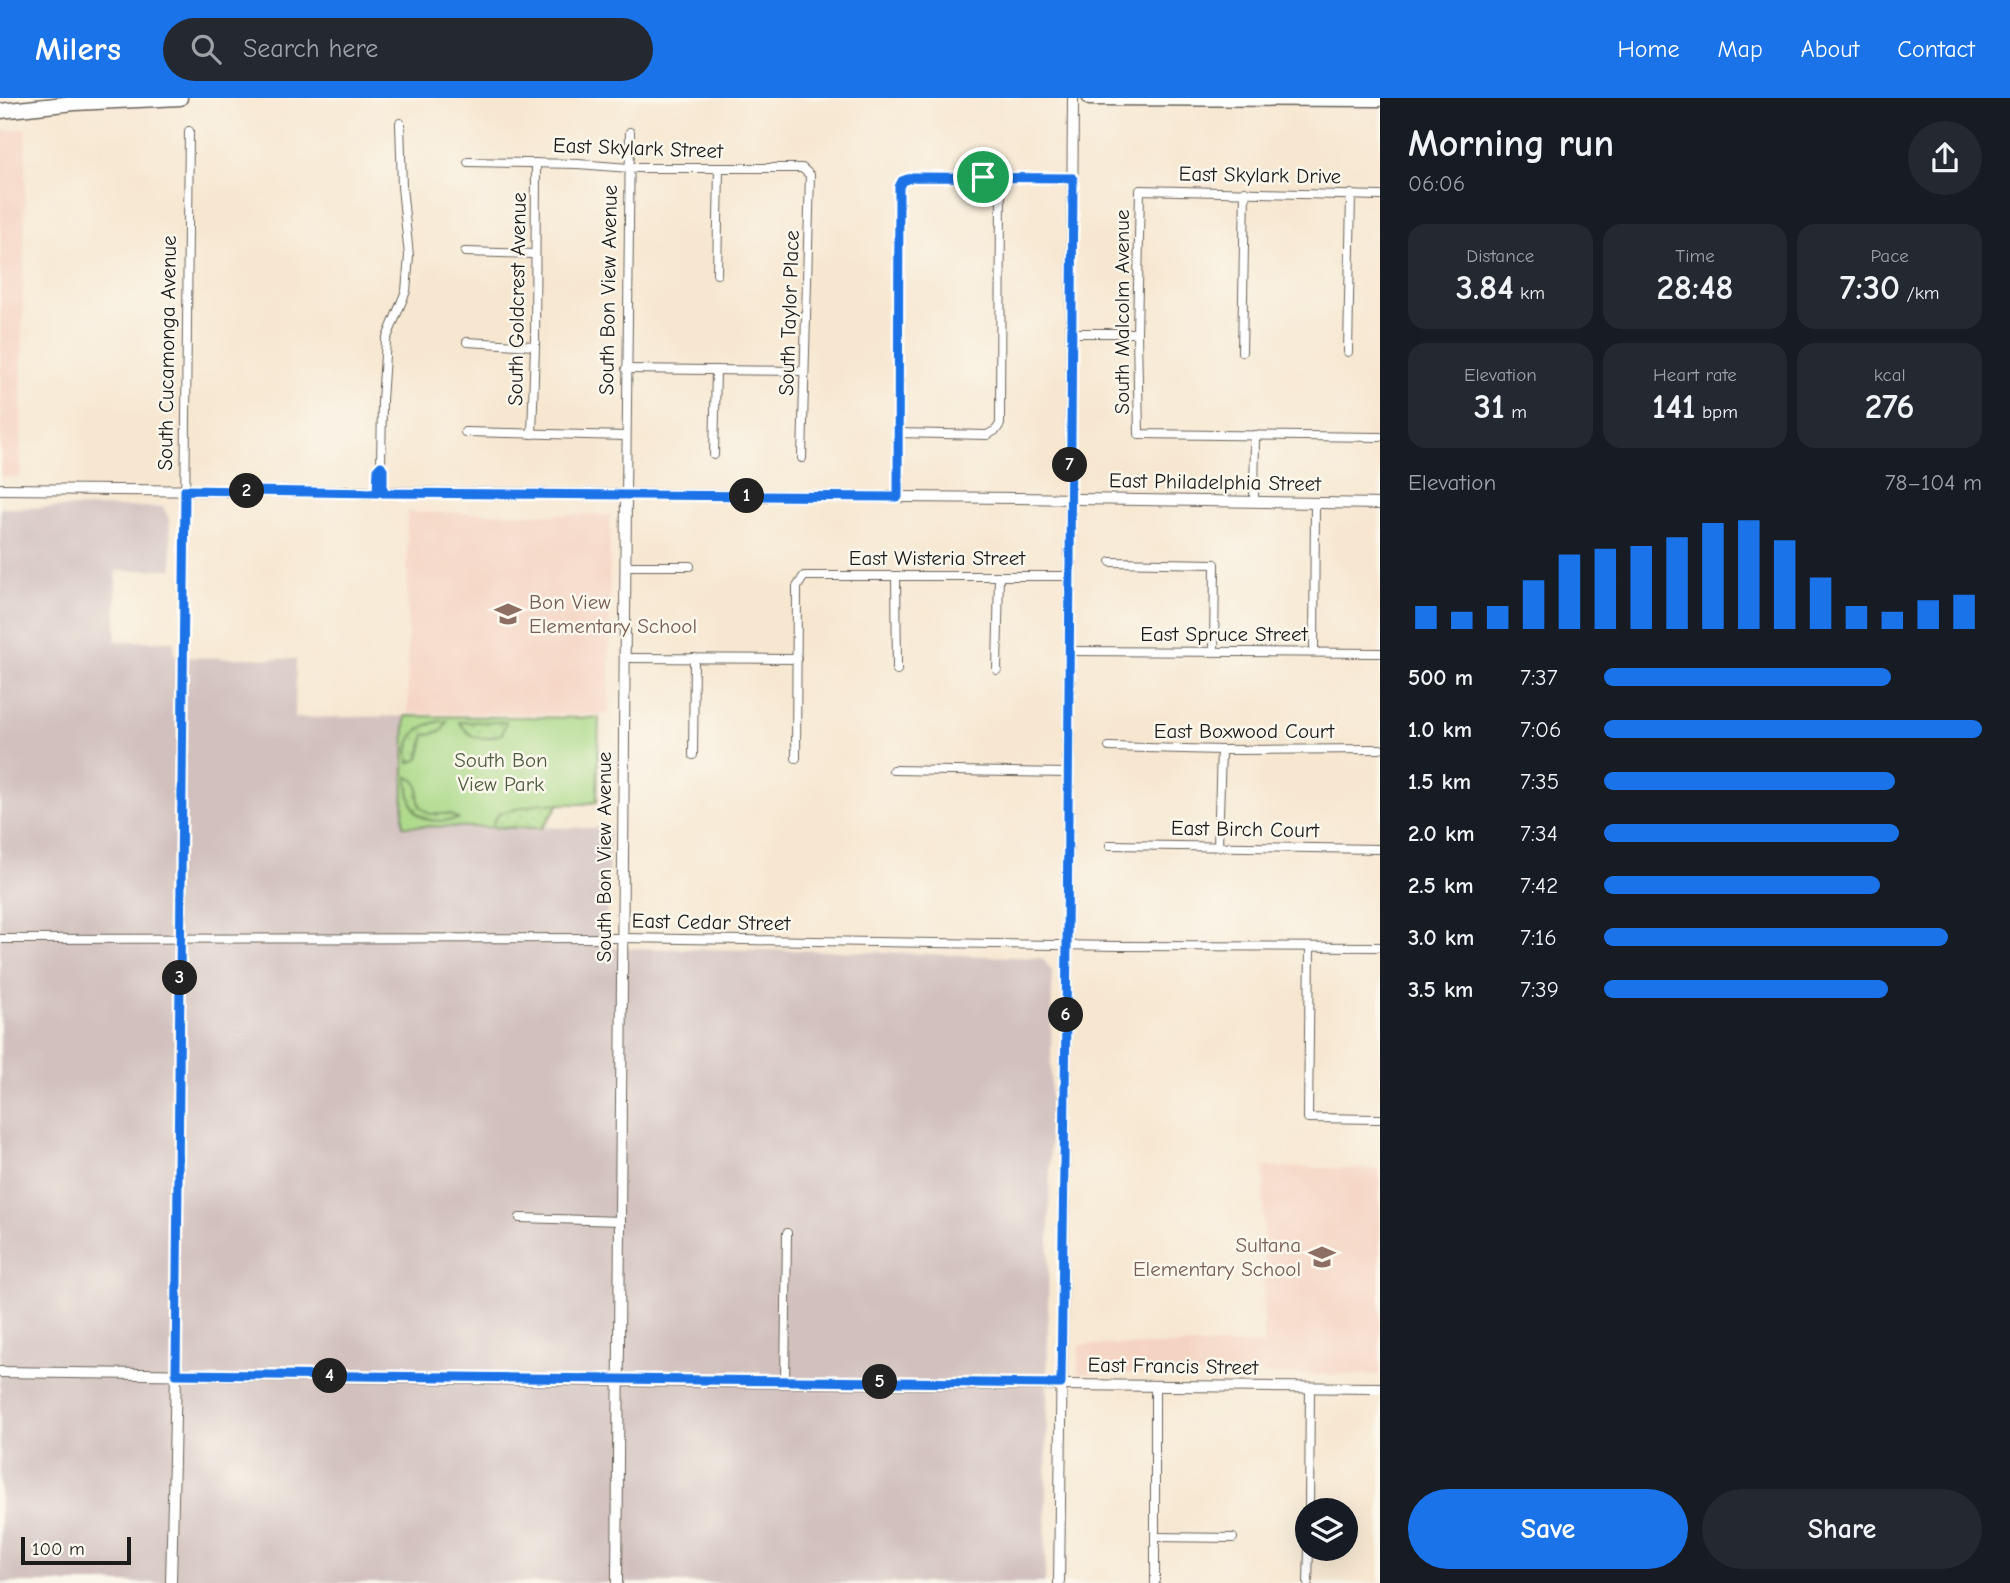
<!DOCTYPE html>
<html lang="en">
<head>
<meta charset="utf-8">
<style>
	body { margin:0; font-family:"Comic Neue",sans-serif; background:#242831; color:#f1f3f6; height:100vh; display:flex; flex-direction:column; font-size:26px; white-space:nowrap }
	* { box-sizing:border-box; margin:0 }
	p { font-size:23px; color:#9ea1a6 }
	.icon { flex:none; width:38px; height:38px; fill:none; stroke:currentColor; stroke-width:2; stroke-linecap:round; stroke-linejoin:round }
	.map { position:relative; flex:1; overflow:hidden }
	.side { display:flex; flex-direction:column; background:#171b24; width:630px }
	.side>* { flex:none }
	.buttons { position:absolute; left:1295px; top:1400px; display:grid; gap:14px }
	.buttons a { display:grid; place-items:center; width:63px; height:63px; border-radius:50%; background:#171b24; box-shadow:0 7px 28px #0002; font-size:35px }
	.scale { position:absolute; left:21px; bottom:18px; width:110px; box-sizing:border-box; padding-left:7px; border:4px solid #1c1c1c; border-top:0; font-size:19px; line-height:24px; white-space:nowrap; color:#1c1c1c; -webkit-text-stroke:5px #fbf7ec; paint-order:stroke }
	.pin { position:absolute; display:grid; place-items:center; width:60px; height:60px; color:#fff; margin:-30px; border:4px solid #fff; border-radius:50%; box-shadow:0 2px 7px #0007 }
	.km { position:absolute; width:35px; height:35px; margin:-18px; border-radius:50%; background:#222; color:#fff; font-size:19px; line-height:35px; text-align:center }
	.round { display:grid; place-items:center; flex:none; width:74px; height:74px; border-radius:37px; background:#242831 }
	.headline { display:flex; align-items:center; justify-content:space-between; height:119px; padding:0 28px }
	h1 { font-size:38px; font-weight:600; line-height:52px }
	.figures { display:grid; grid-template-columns:repeat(3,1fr); gap:10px; height:119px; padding:7px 28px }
	.figures div { display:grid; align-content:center; border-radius:18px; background:#242831; text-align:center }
	.figures b { font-size:35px; font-weight:600 }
	.figures small { font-size:19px; font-weight:400 }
	.figures p { font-size:19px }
	.chart { height:196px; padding:14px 28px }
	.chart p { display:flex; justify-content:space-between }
	.chart svg { width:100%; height:126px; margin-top:7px; stroke:#1a73e8; stroke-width:6 }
	.primary-button { display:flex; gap:14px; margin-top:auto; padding:14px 28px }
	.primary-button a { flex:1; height:80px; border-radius:42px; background:#1a73e8; color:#fff; font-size:28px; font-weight:600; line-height:80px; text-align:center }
	.primary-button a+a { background:#242831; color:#f1f3f6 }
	ul { padding:0 28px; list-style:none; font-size:23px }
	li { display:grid; grid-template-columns:112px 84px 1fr; align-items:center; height:52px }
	li i { height:18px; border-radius:9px; background:#1a73e8 }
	header { display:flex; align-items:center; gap:42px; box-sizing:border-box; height:98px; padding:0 35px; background:#1a73e8; color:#fff }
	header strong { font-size:33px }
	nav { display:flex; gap:38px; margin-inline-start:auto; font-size:24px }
	.search { width:490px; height:63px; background:#242831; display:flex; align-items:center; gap:18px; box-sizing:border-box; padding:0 24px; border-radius:38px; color:#9ea1a6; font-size:26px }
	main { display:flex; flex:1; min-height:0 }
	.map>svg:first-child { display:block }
</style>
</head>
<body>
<header>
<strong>Milers</strong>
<div class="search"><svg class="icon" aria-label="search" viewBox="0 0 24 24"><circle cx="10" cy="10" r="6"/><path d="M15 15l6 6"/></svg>Search here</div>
<nav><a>Home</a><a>Map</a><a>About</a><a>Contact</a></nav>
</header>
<main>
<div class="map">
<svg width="1380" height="1485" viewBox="0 0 1380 1485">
	<defs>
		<pattern id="garden-dots" width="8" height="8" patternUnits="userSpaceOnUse" patternTransform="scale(1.75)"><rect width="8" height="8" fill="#aad987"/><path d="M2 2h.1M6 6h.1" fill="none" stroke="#92ba74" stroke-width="1.8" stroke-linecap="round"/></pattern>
	</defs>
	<rect width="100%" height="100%" fill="#fbf7ec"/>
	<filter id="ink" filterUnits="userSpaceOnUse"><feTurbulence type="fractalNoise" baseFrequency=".0143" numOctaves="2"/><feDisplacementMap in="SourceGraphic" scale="14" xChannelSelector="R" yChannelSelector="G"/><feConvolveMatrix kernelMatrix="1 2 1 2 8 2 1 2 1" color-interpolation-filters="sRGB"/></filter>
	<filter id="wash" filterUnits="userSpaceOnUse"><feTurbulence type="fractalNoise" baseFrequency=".00686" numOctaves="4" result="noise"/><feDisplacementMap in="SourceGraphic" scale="28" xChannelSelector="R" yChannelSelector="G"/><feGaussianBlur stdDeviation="1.57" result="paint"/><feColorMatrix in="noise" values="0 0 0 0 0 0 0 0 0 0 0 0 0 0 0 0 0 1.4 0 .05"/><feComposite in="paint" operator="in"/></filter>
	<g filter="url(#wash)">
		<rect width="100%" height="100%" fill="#f7e7d1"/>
		<g fill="#f5d3c2">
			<path d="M26 30 20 380 0 379V33Z"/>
			<path d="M407 414 610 417 609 616 408 615Z"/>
			<path d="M1264 1069 1380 1071V1277L1078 1275 1079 1247H1263Z"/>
		</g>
		<path fill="#d1c0bd" d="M163 409 169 421 173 471 116 473V543H174L175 559 296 561 295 620 405 618 404 728 610 730 605 850 843 853 1042 860 1052 873 1045 1485H0V410Z"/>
		<path fill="#aad987" stroke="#637a52" stroke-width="2" d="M405 618 599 620 597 704 581 706H559L542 730 403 728Z"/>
		<g fill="url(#garden-dots)" stroke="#637a52" stroke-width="2">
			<path d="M447 623 442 633 425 637 419 661 409 665C409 660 408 652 409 647 413 630 432 623 447 623Z"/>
			<path d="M459 624H506L502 636C480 643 473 643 459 624Z"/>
			<path d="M408 679C426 685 414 697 421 709 422 710 429 716 430 716H450L458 721C420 728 409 717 408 679Z"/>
			<path d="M541 705 559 706 542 730 493 729 494 722 500 715Z"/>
		</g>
	</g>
	<g filter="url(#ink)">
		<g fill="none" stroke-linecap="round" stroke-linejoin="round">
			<g stroke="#69635b" stroke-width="10">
				<g id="minor">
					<path d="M468 64 578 66 629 70H802L810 77 802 360"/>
					<path d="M1380 98 1140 92 1137 235 1139 336 1380 339"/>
					<path d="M465 154 535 156"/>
					<path d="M717 176 719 70"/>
					<path d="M1071 235H1137"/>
					<path d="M467 244 535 248"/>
					<path d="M1242 254 1245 93"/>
					<path d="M1348 254 1351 96"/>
					<path d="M626 271 804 273"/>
					<path d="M465 334 626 338"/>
					<path d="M898 335 987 337 996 332 1000 326 1001 79"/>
					<path d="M532 336 535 248 536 65"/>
					<path d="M714 357 716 272"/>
					<path d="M377 395 378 371 381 368"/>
					<path d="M383 395 384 371 381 368 382 303 386 242 406 193 409 158 402 89 400 25"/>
					<path d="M626 397 630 34"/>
					<path d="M898 399 899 89 902 83 913 79 1073 80"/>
					<path d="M1254 404 1255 337"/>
					<path d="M1111 464 1215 466 1214 553"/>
					<path d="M625 468H690"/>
					<path d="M896 478 897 572"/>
					<path d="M1069 553 1380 555"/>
					<path d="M1314 553 1315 405"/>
					<path d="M625 560 797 561"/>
					<path d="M997 572 999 478"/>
					<path d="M1109 649 1221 652 1380 651"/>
					<path d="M693 657 694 560"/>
					<path d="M796 660 797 489 804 478H1069"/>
					<path d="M893 672 1067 675"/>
					<path d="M1110 747 1380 751"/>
					<path d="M1218 748 1221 652"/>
					<path d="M0 841 623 840 1118 848 1380 849"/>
					<path d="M1310 849 1308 1020 1380 1021"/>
					<path d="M520 1120 621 1123"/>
					<path d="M176 1276 189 33"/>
					<path d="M785 1283 787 1135"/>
					<path d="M1309 1412 1310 1289"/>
					<path d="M1156 1439 1233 1440"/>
					<path d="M1155 1485V1287"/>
					<path d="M1308 1485 1309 1451"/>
				</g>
			</g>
			<g stroke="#69635b" stroke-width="12">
				<g id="tertiary">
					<path d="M0 391 1017 400 1380 406"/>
					<path d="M0 1274 620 1283 1380 1290"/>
					<path d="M171 1485 176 1276"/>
					<path d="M617 1485 626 397"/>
					<path d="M1059 1485 1067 847 1073 0"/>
				</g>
			</g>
			<g stroke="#69635b" stroke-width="17">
				<g id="motorway">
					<path d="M1090 0 1380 1"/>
					<path d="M0 13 74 5 180 0"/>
				</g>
			</g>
			<use href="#minor" stroke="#fff" stroke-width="8"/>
			<use href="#tertiary" stroke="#fff" stroke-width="10"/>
			<use href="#motorway" stroke="#fff" stroke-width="14"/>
		</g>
	</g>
	<g fill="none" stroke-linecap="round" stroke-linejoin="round" filter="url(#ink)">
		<g stroke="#fff" stroke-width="14">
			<path id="route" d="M913 79 1073 80 1067 846 1061 1286 176 1276 185 392 377 395 378 371 381 368 383 371V395L898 399 899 89 902 83Z"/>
		</g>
		<use href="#route" stroke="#1a73e8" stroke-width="9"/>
	</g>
	<defs>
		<g id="school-bare" transform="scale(2.1)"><path d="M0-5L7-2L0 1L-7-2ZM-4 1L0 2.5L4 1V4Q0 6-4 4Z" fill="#8d6e63" stroke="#fbf7ec" stroke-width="2.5" paint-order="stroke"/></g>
	</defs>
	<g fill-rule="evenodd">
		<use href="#school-bare" x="508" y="516"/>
		<use href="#school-bare" x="1322" y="1159"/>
	</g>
	<g text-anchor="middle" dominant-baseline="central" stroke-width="5" stroke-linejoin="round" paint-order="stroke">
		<g font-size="21" fill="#1c1c1c" stroke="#fbf7ec">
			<text transform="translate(638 50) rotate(2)">East Skylark Street</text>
			<text transform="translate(1260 77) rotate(1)">East Skylark Drive</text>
			<text transform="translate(608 192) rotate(-89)">South Bon View Avenue</text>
			<text transform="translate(517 201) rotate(-89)">South Goldcrest Avenue</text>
			<text transform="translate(1122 214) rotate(-90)">South Malcolm Avenue</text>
			<text transform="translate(789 215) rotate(-88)">South Taylor Place</text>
			<text transform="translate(167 255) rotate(-89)">South Cucamonga Avenue</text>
			<text transform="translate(1215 384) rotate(1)">East Philadelphia Street</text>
			<text x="937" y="460">East Wisteria Street</text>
			<text x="1224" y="536">East Spruce Street</text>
			<text x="1244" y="633">East Boxwood Court</text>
			<text transform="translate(1245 731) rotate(1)">East Birch Court</text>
			<text transform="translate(604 759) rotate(-90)">South Bon View Avenue</text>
			<text transform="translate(711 824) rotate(1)">East Cedar Street</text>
			<text transform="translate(1173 1268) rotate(1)">East Francis Street</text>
		</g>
		<g font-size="21" fill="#785e54" stroke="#fbf7ec" text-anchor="start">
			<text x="529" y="504">Bon View<tspan x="529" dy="24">Elementary School</tspan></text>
			<text x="1301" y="1147" text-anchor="end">Sultana<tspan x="1301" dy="24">Elementary School</tspan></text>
		</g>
		<g font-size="21" fill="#4e5e41" stroke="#fbf7ec">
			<text x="501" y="662">South Bon<tspan x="501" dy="24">View Park</tspan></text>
		</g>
	</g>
</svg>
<div class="buttons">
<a><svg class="icon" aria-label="layers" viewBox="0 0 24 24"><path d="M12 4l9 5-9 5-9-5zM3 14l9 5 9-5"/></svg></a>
</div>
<div class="scale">100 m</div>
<div class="pin" style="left:983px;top:79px;background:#1e9e55"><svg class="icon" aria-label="arrive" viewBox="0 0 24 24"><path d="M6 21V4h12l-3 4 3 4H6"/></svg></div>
<b class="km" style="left:747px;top:398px">1</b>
<b class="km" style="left:247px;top:393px">2</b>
<b class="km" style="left:180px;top:880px">3</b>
<b class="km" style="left:330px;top:1278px">4</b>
<b class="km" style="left:880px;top:1284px">5</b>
<b class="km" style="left:1066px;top:917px">6</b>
<b class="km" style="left:1070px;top:367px">7</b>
</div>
<section class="side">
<div class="headline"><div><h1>Morning run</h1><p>06:06</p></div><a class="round"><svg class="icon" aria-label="share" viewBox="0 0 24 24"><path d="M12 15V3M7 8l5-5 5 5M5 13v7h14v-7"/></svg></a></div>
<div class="figures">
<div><p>Distance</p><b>3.84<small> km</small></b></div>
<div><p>Time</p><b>28:48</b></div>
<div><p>Pace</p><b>7:30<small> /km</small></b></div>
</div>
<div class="figures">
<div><p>Elevation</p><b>31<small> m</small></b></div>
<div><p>Heart rate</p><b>141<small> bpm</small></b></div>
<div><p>kcal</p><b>276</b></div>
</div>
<div class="chart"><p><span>Elevation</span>78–104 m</p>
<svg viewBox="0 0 160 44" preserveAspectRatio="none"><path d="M5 44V36M15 44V38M25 44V36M35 44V27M45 44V18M55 44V16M65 44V15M75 44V12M85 44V7M95 44V6M105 44V13M115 44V26M125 44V36M135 44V38M145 44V34M155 44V32"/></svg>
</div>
<ul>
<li><b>500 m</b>7:37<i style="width:76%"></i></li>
<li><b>1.0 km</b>7:06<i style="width:100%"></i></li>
<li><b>1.5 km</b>7:35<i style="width:77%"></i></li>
<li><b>2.0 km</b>7:34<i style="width:78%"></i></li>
<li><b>2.5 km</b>7:42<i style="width:73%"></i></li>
<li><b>3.0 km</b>7:16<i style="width:91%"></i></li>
<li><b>3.5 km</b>7:39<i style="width:75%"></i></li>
</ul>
<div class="primary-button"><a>Save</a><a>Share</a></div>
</section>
</main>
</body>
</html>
